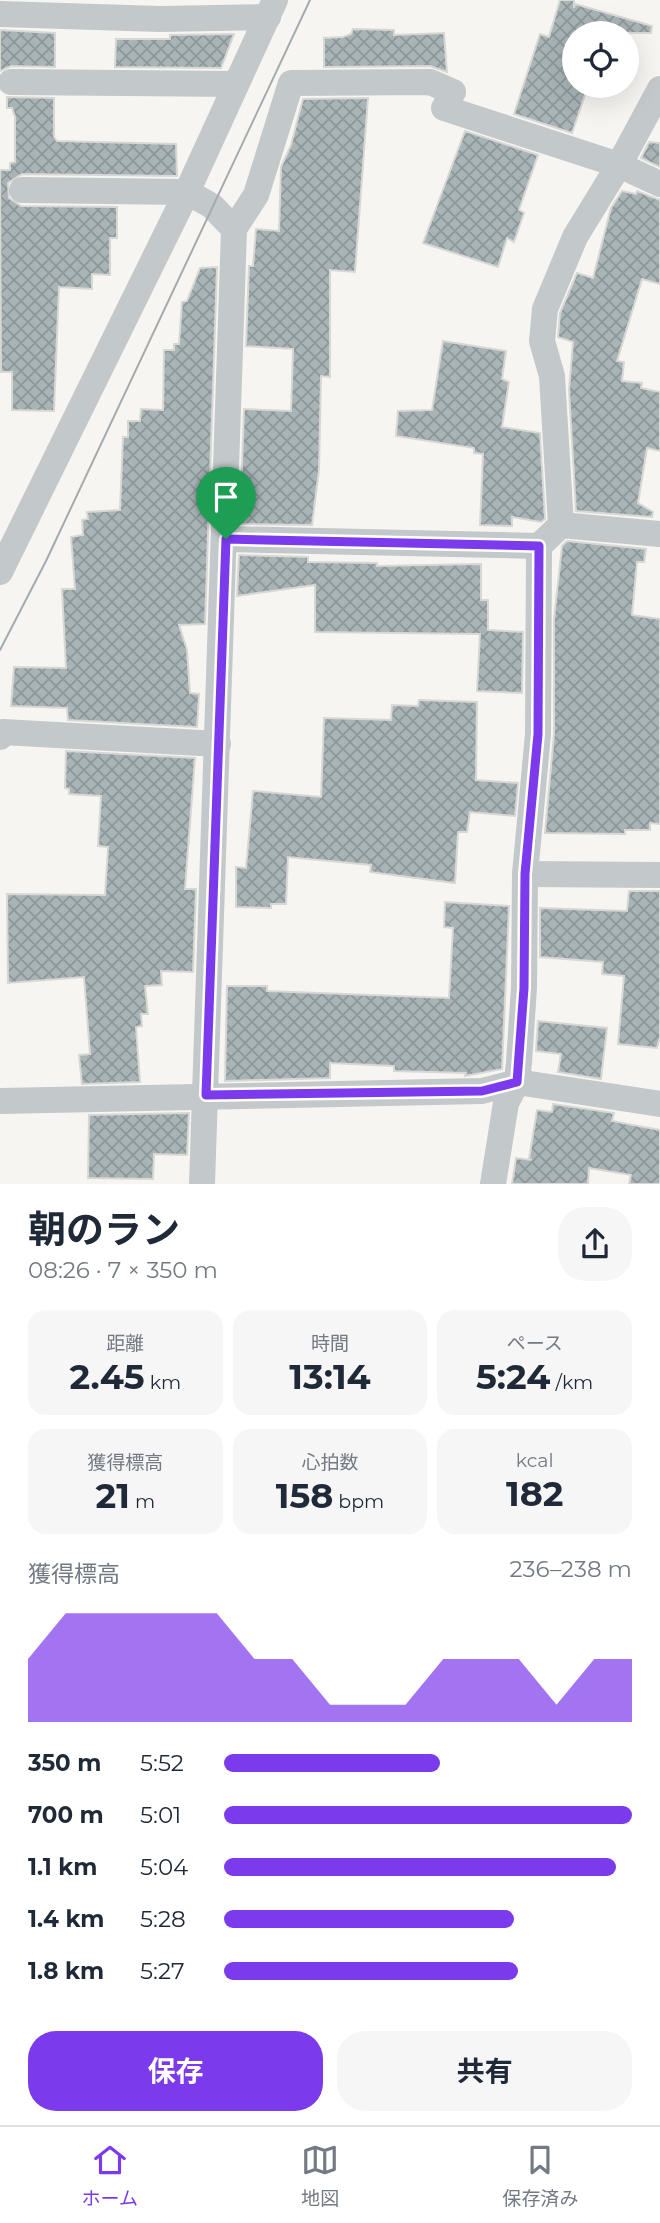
<!DOCTYPE html>
<html lang="ja">
<head>
<meta charset="utf-8">
<style>
	body { margin:0; font-family:Montserrat,"Noto Sans JP",sans-serif; background:#f6f6f7; color:#1f2937; height:100vh; display:flex; flex-direction:column; font-size:26px; white-space:nowrap }
	* { box-sizing:border-box; margin:0 }
	p { font-size:23px; color:#747a83 }
	.icon { flex:none; width:38px; height:38px; fill:none; stroke:currentColor; stroke-width:2; stroke-linecap:round; stroke-linejoin:round }
	.map { position:relative; height:1184px; overflow:hidden }
	.panel { display:flex; flex-direction:column; background:#fff; flex:1 }
	.panel>* { flex:none }
	.controls { position:absolute; left:562px; top:21px; display:grid; gap:14px }
	.controls a { display:grid; place-items:center; width:77px; height:77px; border-radius:50%; background:#fff; box-shadow:0 7px 28px #0002; font-size:35px }
	.pin { position:absolute; display:grid; place-items:center; width:60px; height:60px; color:#fff; margin:-72px -30px; border-radius:50% 50% 50% 0; rotate:-45deg; box-shadow:0 0 7px #0007 }
	.pin .icon { rotate:45deg }
	.round { display:grid; place-items:center; flex:none; width:74px; height:74px; border-radius:28px; background:#f6f6f7 }
	.headline { display:flex; align-items:center; justify-content:space-between; height:119px; padding:0 28px }
	h1 { font-size:38px; font-weight:700; line-height:52px }
	.stats { display:grid; grid-template-columns:repeat(3,1fr); gap:10px; height:119px; padding:7px 28px }
	.stats div { display:grid; align-content:center; border-radius:18px; background:#f6f6f7; text-align:center }
	.stats b { font-size:35px; font-weight:700 }
	.stats small { font-size:19px; font-weight:400 }
	.stats p { font-size:19px }
	.chart { height:196px; padding:14px 28px }
	.chart p { display:flex; justify-content:space-between }
	.chart svg { width:100%; height:126px; margin-top:7px; fill:#7c3aed; opacity:.7 }
	.primary-button { display:flex; gap:14px; margin-top:auto; padding:14px 28px }
	.primary-button a { flex:1; height:80px; border-radius:28px; background:#7c3aed; color:#fff; font-size:28px; font-weight:700; line-height:80px; text-align:center }
	.primary-button a+a { background:#f6f6f7; color:#1f2937 }
	ul { padding:0 28px; list-style:none; font-size:23px }
	li { display:grid; grid-template-columns:112px 84px 1fr; align-items:center; height:52px }
	li i { height:18px; border-radius:9px; background:#7c3aed }
	.dock { display:flex; justify-content:space-around; align-items:center; height:98px; border-top:2px solid #e0e1e3; background:#fff; font-size:19px; color:#747a83 }
	.dock a { display:grid; justify-items:center; gap:4px }
	.dock .current { color:#7c3aed }
	.map>svg:first-child { display:block }
</style>
</head>
<body>
<div class="map">
<svg width="660" height="1184" viewBox="0 0 660 1184">
	<defs>
		<pattern id="building-cross-hatch" width="8" height="8" patternUnits="userSpaceOnUse" patternTransform="scale(1.75)"><rect width="8" height="8" fill="#a9b4b7"/><path d="M0 0l8 8M0 8l8-8" fill="none" stroke="#8d979a"/></pattern>
	</defs>
	<rect width="100%" height="100%" fill="#f6f5f2"/>
	<g fill="url(#building-cross-hatch)" stroke="#d7d7d4" stroke-width="2">
		<path d="M560 0H574V8L575 4 652 26 651 33H574V86H588L572 133 514 114 540 34 549 37Z"/>
		<path d="M353 29 394 30V35L444 33 447 72 430 66 324 67V38L343 37 351 34Z"/>
		<path d="M0 30 55 33V67L11 66 0 71Z"/>
		<path d="M234 34 221 68 115 67 116 39H170V35Z"/>
		<path d="M7 97 54 98V137L57 141 176 144 177 176 22 174 8 183 9 198 21 206 117 207V238H110V275L92 274V289L59 287 54 411 12 410V372H1L0 170H10V163L15 162V117L12 108H7Z"/>
		<path d="M368 98 355 272 330 270V377L321 376 319 470 312 525 240 524 244 409 291 411 293 349 246 346 249 266H253L256 229 279 231 281 167 291 145 303 99Z"/>
		<path d="M465 131 538 155 519 210 524 213 514 242 507 238 498 267 423 243Z"/>
		<path d="M649 142 660 143V167L641 158Z"/>
		<path d="M622 191 636 194 637 191 660 200V284L642 279 617 361 624 362 622 381 642 383 641 388 660 392V451L647 448 638 503 653 512 652 517 576 511 569 390 573 342 558 337 560 313 577 273 593 278 611 208Z"/>
		<path d="M217 267 205 624 179 625 187 650 190 693 199 694 197 727 68 720 67 708 11 706 14 667 66 668 62 589H75L71 537 83 535 82 520 88 519 87 512 120 510 123 437H128V421H140L141 409 163 410 164 350H174V344H179L182 302 187 301 200 268Z"/>
		<path d="M443 341 506 351 502 379 509 382 502 427 540 433 545 519 541 522 512 517V526L480 525 483 454 474 453V448L396 436 398 411 432 410Z"/>
		<path d="M567 541 646 549 644 562H637L632 615 660 619V824L650 823V830H625V834L545 833 554 734V619L562 546Z"/>
		<path d="M239 555 308 557V562L377 563V566L481 564V600H488V630L523 632 522 693 477 691 480 634 315 632V585L237 596Z"/>
		<path d="M419 700 477 702 476 780 518 783 515 816 470 812 467 832H458L455 883 370 872 371 865 288 857 286 904H271V908L236 907V867L246 868 253 791 321 797 324 718 391 720 392 705 418 706Z"/>
		<path d="M66 751 195 758 185 889H196L193 972 161 971 162 985 145 986 148 1014H141L142 1026 136 1027 140 1082 82 1084 79 1055 90 1054 84 977 8 983 7 894 105 895 108 847 98 846 101 796 69 794V789L65 788Z"/>
		<path d="M629 891H660V1037L657 1048 618 1044 624 976 602 974 603 962 540 957V908L627 911Z"/>
		<path d="M445 902 509 906 502 1069 465 1076 466 1073 394 1071V1066L330 1063V1078L225 1081 227 986H267V991L449 998 453 928 444 927Z"/>
		<path d="M538 1021 607 1028 601 1079 558 1072 561 1054 536 1051Z"/>
		<path d="M553 1104 614 1113 612 1121 660 1130V1184H629L631 1175 589 1168 588 1184H512L516 1158 532 1160 529 1159 537 1110 552 1112Z"/>
		<path d="M189 1113 187 1155 154 1154 153 1179 88 1178 89 1115Z"/>
	</g>
	<g fill="none" stroke-linecap="round" stroke-linejoin="round">
		<g stroke="#c3c8ca" stroke-width="26">
			<path d="M0 14 160 19 268 17"/>
			<path d="M11 82 236 84"/>
			<path d="M22 190 187 192 212 206 234 229 202 1184"/>
			<path d="M234 229 256 195 291 83 430 82 453 92 444 108 619 165 660 184"/>
			<path d="M561 525 552 376 542 341 545 309 575 237 619 165 660 89"/>
			<path d="M226 539 539 546 561 525 660 534"/>
			<path d="M0 572 187 192 275 0"/>
			<path d="M0 737 3 732 218 744"/>
			<path d="M525 874 660 875"/>
			<path d="M0 1101 482 1091 517 1082 660 1104"/>
			<path d="M493 1184 506 1103 517 1082 519 1062 524 988 525 874 538 734 539 546"/>
		</g>
		<path stroke="#a3abaf" stroke-width="2" d="M0 650 46 561 310 0"/>
	</g>
	<g fill="none" stroke-linecap="round" stroke-linejoin="round">
		<g stroke="#fff" stroke-width="14">
			<path id="route" d="M226 539 539 546 538 734 525 874 524 988 517 1082 482 1091 206 1095Z"/>
		</g>
		<use href="#route" stroke="#7c3aed" stroke-width="9"/>
	</g>
</svg>
<div class="controls">
<a><svg class="icon" aria-label="locate" viewBox="0 0 24 24"><circle cx="12" cy="12" r="6"/><path d="M12 2v4M12 18v4M2 12h4M18 12h4"/></svg></a>
</div>
<div class="pin" style="left:226px;top:539px;background:#1e9e55"><svg class="icon" aria-label="arrive" viewBox="0 0 24 24"><path d="M6 21V4h12l-3 4 3 4H6"/></svg></div>
</div>
<section class="panel">
<div class="headline"><div><h1>朝のラン</h1><p>08:26 · 7 × 350 m</p></div><a class="round"><svg class="icon" aria-label="share" viewBox="0 0 24 24"><path d="M12 15V3M7 8l5-5 5 5M5 13v7h14v-7"/></svg></a></div>
<div class="stats">
<div><p>距離</p><b>2.45<small> km</small></b></div>
<div><p>時間</p><b>13:14</b></div>
<div><p>ペース</p><b>5:24<small> /km</small></b></div>
</div>
<div class="stats">
<div><p>獲得標高</p><b>21<small> m</small></b></div>
<div><p>心拍数</p><b>158<small> bpm</small></b></div>
<div><p>kcal</p><b>182</b></div>
</div>
<div class="chart"><p><span>獲得標高</span>236–238 m</p>
<svg viewBox="0 0 160 44" preserveAspectRatio="none"><path d="M0 44V22L10 6L20 6L30 6L40 6L50 6L60 22L70 22L80 38L90 38L100 38L110 22L120 22L130 22L140 38L150 22L160 22V44z"/></svg>
</div>
<ul>
<li><b>350 m</b>5:52<i style="width:53%"></i></li>
<li><b>700 m</b>5:01<i style="width:100%"></i></li>
<li><b>1.1 km</b>5:04<i style="width:96%"></i></li>
<li><b>1.4 km</b>5:28<i style="width:71%"></i></li>
<li><b>1.8 km</b>5:27<i style="width:72%"></i></li>
</ul>
<div class="primary-button"><a>保存</a><a>共有</a></div>
</section>
<nav class="dock">
<a class="current"><svg class="icon" aria-label="home" viewBox="0 0 24 24"><path d="M3 11l9-7 9 7M6 9v11h12V9"/></svg>ホーム</a>
<a><svg class="icon" aria-label="map" viewBox="0 0 24 24"><path d="M3 6l6-2 6 2 6-2v14l-6 2-6-2-6 2zM9 4v14M15 6v14"/></svg>地図</a>
<a><svg class="icon" aria-label="saved" viewBox="0 0 24 24"><path d="M7 4h10v16l-5-4-5 4z"/></svg>保存済み</a>
</nav>
</body>
</html>
